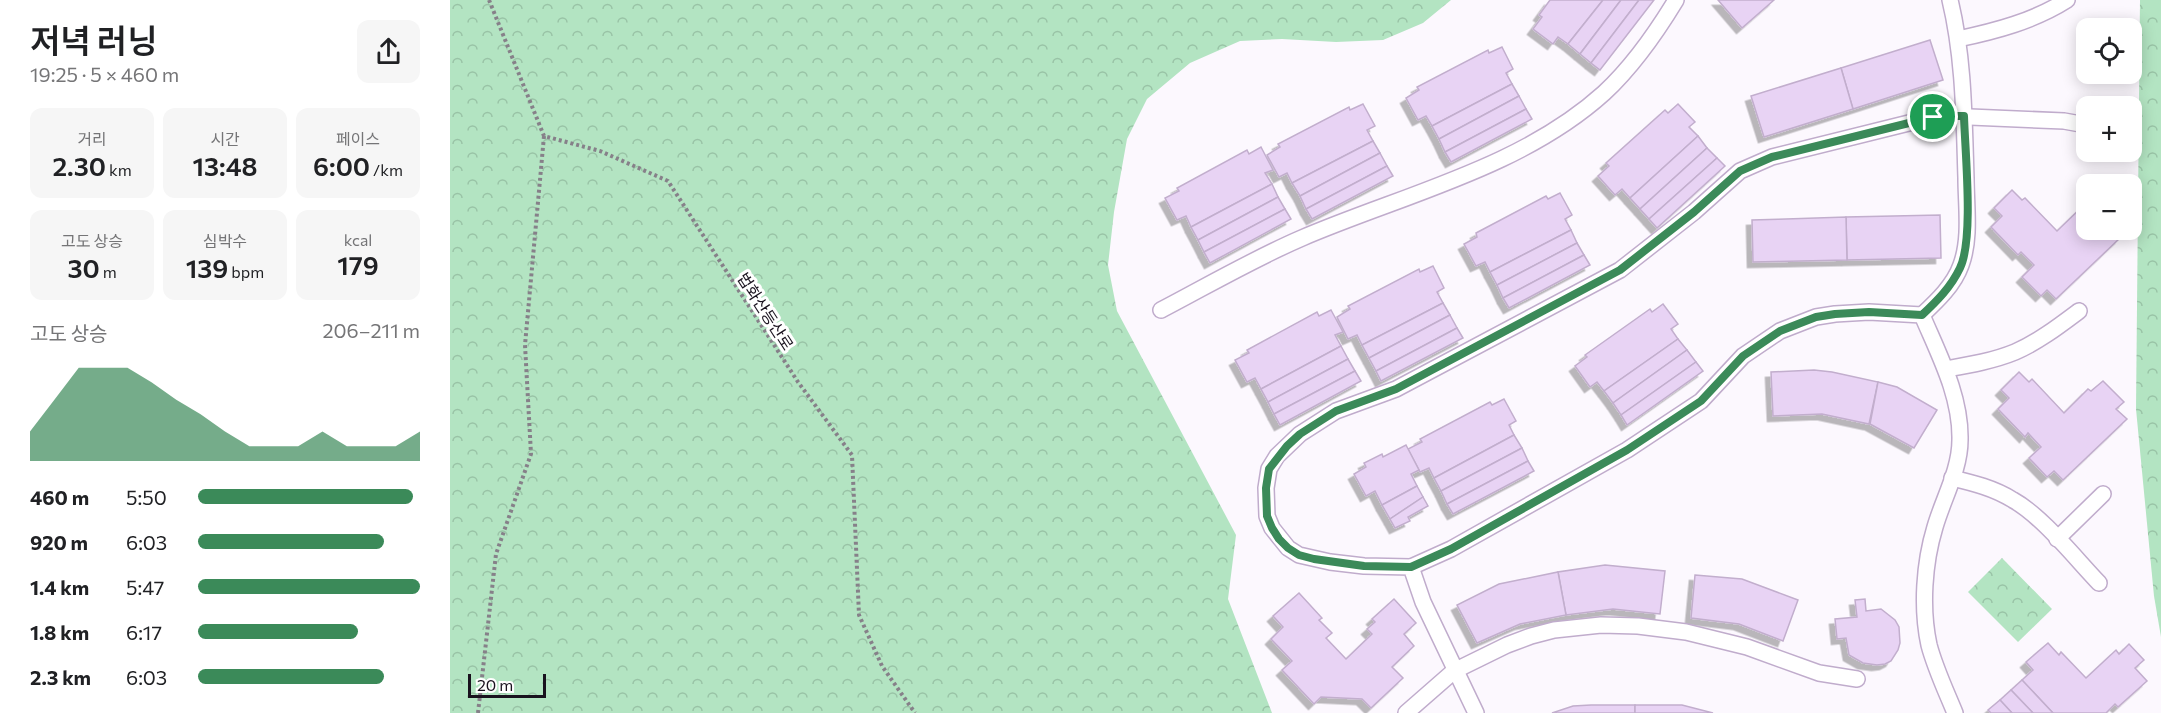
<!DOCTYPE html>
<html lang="ko">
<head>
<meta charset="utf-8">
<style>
	body { margin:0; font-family:Commissioner,"Noto Sans KR",sans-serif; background:#f6f6f6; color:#202124; height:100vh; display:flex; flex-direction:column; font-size:22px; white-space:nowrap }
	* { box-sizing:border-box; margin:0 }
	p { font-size:20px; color:#757577 }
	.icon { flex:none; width:33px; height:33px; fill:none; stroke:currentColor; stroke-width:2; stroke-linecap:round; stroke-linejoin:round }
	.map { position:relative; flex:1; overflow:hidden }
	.details { display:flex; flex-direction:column; background:#fff; width:450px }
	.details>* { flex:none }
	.controls { position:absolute; left:1626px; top:18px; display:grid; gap:12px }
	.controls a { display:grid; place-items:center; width:66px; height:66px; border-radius:12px; background:#fff; box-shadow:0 3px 15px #0003; font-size:30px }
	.scale { position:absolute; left:18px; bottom:15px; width:78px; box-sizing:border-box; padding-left:6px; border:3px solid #19121e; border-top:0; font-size:16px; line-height:21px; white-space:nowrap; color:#19121e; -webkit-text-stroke:4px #fff; paint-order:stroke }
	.pin { position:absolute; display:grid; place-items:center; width:51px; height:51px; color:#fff; margin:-26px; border:3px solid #fff; border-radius:50%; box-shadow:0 2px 6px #0007 }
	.round { display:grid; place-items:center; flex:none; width:63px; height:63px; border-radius:12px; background:#f6f6f6 }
	.overview { display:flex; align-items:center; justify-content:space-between; height:102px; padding:0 30px }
	h1 { font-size:33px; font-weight:600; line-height:45px }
	.metrics { display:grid; grid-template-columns:repeat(3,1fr); gap:9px; height:102px; padding:6px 30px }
	.metrics div { display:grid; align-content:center; border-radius:12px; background:#f6f6f6; text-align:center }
	.metrics b { font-size:26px; font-weight:600 }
	.metrics small { font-size:16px; font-weight:400 }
	.metrics p { font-size:16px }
	.chart { height:168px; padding:12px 30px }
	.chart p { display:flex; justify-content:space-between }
	.chart svg { width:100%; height:108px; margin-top:6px; fill:#3b8a59; opacity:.7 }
	ul { padding:0 30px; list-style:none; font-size:20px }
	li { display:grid; grid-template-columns:96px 72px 1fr; align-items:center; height:45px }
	li i { height:15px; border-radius:8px; background:#3b8a59 }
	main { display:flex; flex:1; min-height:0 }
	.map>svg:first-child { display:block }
</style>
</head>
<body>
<main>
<section class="details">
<div class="overview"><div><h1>저녁 러닝</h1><p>19:25 · 5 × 460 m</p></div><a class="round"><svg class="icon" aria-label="share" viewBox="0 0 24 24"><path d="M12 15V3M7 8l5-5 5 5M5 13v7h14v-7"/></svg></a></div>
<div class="metrics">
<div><p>거리</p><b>2.30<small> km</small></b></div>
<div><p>시간</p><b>13:48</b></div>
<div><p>페이스</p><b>6:00<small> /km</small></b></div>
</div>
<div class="metrics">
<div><p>고도 상승</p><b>30<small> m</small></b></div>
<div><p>심박수</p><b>139<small> bpm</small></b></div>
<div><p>kcal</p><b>179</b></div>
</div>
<div class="chart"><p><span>고도 상승</span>206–211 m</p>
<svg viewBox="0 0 160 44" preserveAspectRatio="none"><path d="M0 44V32L10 19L20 6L30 6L40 6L50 12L60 19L70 25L80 32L90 38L100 38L110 38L120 32L130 38L140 38L150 38L160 32V44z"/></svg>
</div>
<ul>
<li><b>460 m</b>5:50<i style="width:97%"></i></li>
<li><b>920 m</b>6:03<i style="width:84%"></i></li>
<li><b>1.4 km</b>5:47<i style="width:100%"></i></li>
<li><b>1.8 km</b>6:17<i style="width:72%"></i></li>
<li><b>2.3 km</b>6:03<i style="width:84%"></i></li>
</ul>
</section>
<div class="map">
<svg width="1711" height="713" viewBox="0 0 1711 713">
	<defs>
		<pattern id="forest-crowns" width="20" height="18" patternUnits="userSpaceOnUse" patternTransform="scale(1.5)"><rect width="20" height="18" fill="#b3e4c2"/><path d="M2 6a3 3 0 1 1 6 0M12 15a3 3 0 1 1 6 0" fill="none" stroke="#99c3a6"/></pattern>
		<filter id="shadow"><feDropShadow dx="-5.5" dy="5.5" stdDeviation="0" flood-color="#0004"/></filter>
	</defs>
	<rect width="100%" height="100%" fill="#fcf8fe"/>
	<g fill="url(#forest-crowns)">
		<path d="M0 0H1001L973 23 933 40 886 42 832 39 790 41 740 63 697 99 677 139 664 212 658 265 667 311 786 535 778 599 822 713H0Z"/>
		<path d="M1690 0H1711V637L1704 596 1686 409Z"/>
		<path d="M1552 558 1602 609 1568 642 1518 592Z"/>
	</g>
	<g fill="#e8d3f4" stroke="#c2aecd" stroke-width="1.5" filter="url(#shadow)">
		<path d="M1100 0H1153L1118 44 1108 37 1103 44 1083 29 1092 17 1089 15Z"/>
		<path d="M1153 0H1171L1130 54 1118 44Z"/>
		<path d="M1171 0H1189L1141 63 1130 54Z"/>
		<path d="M1189 0H1204L1150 70 1141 63Z"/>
		<path d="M1268 0H1324L1292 28Z"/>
		<path d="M1480 40 1493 80 1403 109 1391 68Z"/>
		<path d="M1052 47 1063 69 1056 73 1062 84 982 126 976 116 968 120 956 98 969 90 967 87 1038 50 1039 53Z"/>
		<path d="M1391 68 1403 109 1314 137 1301 96Z"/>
		<path d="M1062 84 1069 96 989 139 982 126Z"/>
		<path d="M1069 96 1076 109 995 152 989 139Z"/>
		<path d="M913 104 925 126 917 130 923 141 842 183 837 173 829 177 817 155 830 147 828 144 899 107 900 110Z"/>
		<path d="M1228 104 1245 122 1239 127 1248 136 1180 198 1172 189 1165 195 1148 176 1159 166 1156 163 1215 110 1218 113Z"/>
		<path d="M1076 109 1082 119 1001 162 995 152Z"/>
		<path d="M1248 136 1257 148 1190 209 1180 198Z"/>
		<path d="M923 141 930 153 850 196 842 183Z"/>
		<path d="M811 147 823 170 815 173 822 184 741 227 736 216 727 220 715 198 729 191 727 188 797 150 799 154Z"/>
		<path d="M1257 148 1267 158 1199 219 1190 209Z"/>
		<path d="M930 153 937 166 856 209 850 196Z"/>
		<path d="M1267 158 1275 166 1207 228 1199 219Z"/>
		<path d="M937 166 943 176 862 219 856 209Z"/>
		<path d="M822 184 828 197 748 240 741 227Z"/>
		<path d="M1562 190 1572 200 1575 198 1607 231 1632 207 1634 210 1636 208V230H1662L1670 238 1606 299 1597 290 1591 296 1572 277 1584 265 1571 252 1568 255 1541 227 1552 216 1544 208Z"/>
		<path d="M1110 193 1122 215 1115 219 1121 230 1040 272 1035 262 1026 266 1014 244 1027 237 1026 233 1096 196 1098 199Z"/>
		<path d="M828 197 835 209 754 252 748 240Z"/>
		<path d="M835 209 841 219 760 263 754 252Z"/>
		<path d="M1490 215 1491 258 1397 260 1396 217Z"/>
		<path d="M1396 217 1397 260 1303 262 1302 220Z"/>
		<path d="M1121 230 1127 243 1047 285 1040 272Z"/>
		<path d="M1127 243 1134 255 1053 298 1047 285Z"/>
		<path d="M1134 255 1140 265 1059 308 1053 298Z"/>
		<path d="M983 266 994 288 987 292 993 303 912 345 907 335 898 339 887 317 900 309 898 306 969 269 970 272Z"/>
		<path d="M993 303 1000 315 919 358 912 345Z"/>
		<path d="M1213 304 1228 324 1221 329 1228 339 1154 391 1147 382 1140 387 1125 366 1137 357 1135 355 1200 309 1202 312Z"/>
		<path d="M881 310 893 332 885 335 891 346 811 389 805 378 797 382 785 360 799 353 797 350 867 312 869 316Z"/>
		<path d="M1000 315 1007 328 926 371 919 358Z"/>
		<path d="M1007 328 1013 338 931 381 926 371Z"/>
		<path d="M1228 339 1237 350 1163 403 1154 391Z"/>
		<path d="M891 346 898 359 818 402 811 389Z"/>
		<path d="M1237 350 1246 362 1171 415 1163 403Z"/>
		<path d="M898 359 905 371 824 414 818 402Z"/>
		<path d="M1246 362 1253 371 1177 425 1171 415Z"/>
		<path d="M1364 370 1382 372 1428 382 1419 424 1372 414 1323 416 1321 372Z"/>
		<path d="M905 371 911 381 830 425 824 414Z"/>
		<path d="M1569 372 1579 382 1582 379 1614 413 1638 389 1641 391 1653 381 1674 402 1666 409 1677 419 1613 480 1604 471 1597 477 1579 458 1591 447 1578 433 1575 437 1548 409 1559 398 1551 390Z"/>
		<path d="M1428 382 1447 387 1487 410 1464 448 1420 424Z"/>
		<path d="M1054 399 1066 421 1059 425 1064 435 984 478 979 468 970 472 958 449 972 442 970 439 1040 402 1042 405Z"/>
		<path d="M1064 435 1072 448 991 491 984 478Z"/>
		<path d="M956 445 969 470 961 474 967 486 932 505 925 491 916 496 904 474 916 467 914 463 932 454 933 457Z"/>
		<path d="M1072 448 1078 461 997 504 991 491Z"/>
		<path d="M1078 461 1084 471 1003 514 997 504Z"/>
		<path d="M967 486 973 497 940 519 932 505Z"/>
		<path d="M973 497 978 506 958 517 960 521 945 528 940 519Z"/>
		<path d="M1155 565 1215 571 1210 614 1163 609 1116 615 1108 572Z"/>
		<path d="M1108 572 1116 615 1070 624 1027 643 1007 605 1049 584Z"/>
		<path d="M1245 575 1292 579 1348 600 1333 641 1289 624 1241 618Z"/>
		<path d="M849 593 872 618 869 620 882 633 876 638 896 659 922 634 917 629 925 622 922 619 944 599 966 623 954 634 964 646 942 667 953 678 921 708 912 699 871 697 864 704 832 670 842 661 821 639 833 627 823 616Z"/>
		<path d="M1415 599 1416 611 1431 609 1445 620 1449 627 1450 643 1448 650 1441 661 1435 664 1427 665 1413 663 1399 655 1396 638 1387 639 1385 619 1407 617 1405 600Z"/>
		<path d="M1598 643 1609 655 1611 652 1636 678 1666 650 1669 654 1679 644 1694 660 1685 668 1697 681 1668 707 1665 704 1656 713H1603L1572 680 1583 670 1576 662Z"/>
		<path d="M1572 680 1603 713H1583L1561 690Z"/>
		<path d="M1561 690 1583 713H1562L1550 700Z"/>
		<path d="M1550 700 1562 713H1541L1538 710Z"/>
		<path d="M1141 705H1185V713H1102L1123 706Z"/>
		<path d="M1185 705H1232L1263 713H1185Z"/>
	</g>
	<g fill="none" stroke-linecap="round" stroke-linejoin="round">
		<g stroke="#c0accc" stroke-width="18">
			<g id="lane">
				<path d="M1508 39C1546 31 1584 21 1617 0"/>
				<path d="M711 310C757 286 803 259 852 238 952 195 1071 168 1154 93 1182 67 1206 33 1226 0"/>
				<path d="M1472 315C1487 301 1504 285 1511 265 1521 238 1516 206 1516 178 1514 118 1514 58 1500 0"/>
				<path d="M1496 369C1519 365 1543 361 1565 352 1588 342 1609 326 1629 311"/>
				<path d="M1502 478C1523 483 1544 488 1563 500 1592 516 1625 558 1649 583"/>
				<path d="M1607 539 1653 494"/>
				<path d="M961 567 1001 549 1177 450 1251 401 1293 356 1330 331 1366 317 1385 314 1419 312 1472 315C1489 355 1511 396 1510 440 1510 470 1493 499 1485 527 1474 563 1471 608 1479 645 1485 668 1496 691 1505 713"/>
				<path d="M956 713 1004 671 1057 645 1081 636 1104 630 1151 625 1188 626 1236 632 1297 647 1369 673 1407 679"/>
				<path d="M1026 713 973 602 961 567 914 566 880 562 849 555 838 548 822 528 817 516 816 488 819 469 827 456 850 434 886 411 946 389 1170 270 1244 212 1290 171 1322 157 1483 117 1497 116 1614 121 1636 125"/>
			</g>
		</g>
		<g stroke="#868089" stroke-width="4" stroke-dasharray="3 3" stroke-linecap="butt">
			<path d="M39 0 94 136 150 151 218 181 348 382 402 455 409 615 432 666 465 713"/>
			<path d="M28 713 46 554 81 454 75 345 94 136"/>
		</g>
		<use href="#lane" stroke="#fff" stroke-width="15"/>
	</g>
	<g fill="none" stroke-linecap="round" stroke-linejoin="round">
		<g stroke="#fff" stroke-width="12">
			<path id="route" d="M1497 116H1514C1515 152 1524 239 1510 268 1501 287 1487 301 1472 315L1419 312 1385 314 1366 317 1330 331 1293 356 1251 401 1177 450 1001 549 961 567 914 566 864 559 849 555 838 548 829 539 822 528 817 516 816 488 819 469 837 446 850 434 886 411 946 389 1170 270 1244 212 1290 171 1322 157 1483 117Z"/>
		</g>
		<use href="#route" stroke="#3b8a59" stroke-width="8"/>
	</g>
	<g text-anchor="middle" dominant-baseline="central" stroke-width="6" stroke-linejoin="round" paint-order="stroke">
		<g font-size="16" fill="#19121e" stroke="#fff">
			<text transform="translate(316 311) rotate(57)">법화산등산로</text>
		</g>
	</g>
</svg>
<div class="controls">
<a><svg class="icon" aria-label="locate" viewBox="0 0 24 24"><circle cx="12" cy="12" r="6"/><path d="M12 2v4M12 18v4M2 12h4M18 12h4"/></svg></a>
<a>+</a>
<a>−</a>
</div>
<div class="scale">20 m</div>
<div class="pin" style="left:1483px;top:117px;background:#1e9e55"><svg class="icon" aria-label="arrive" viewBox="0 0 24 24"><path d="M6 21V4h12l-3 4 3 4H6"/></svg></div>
</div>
</main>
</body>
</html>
